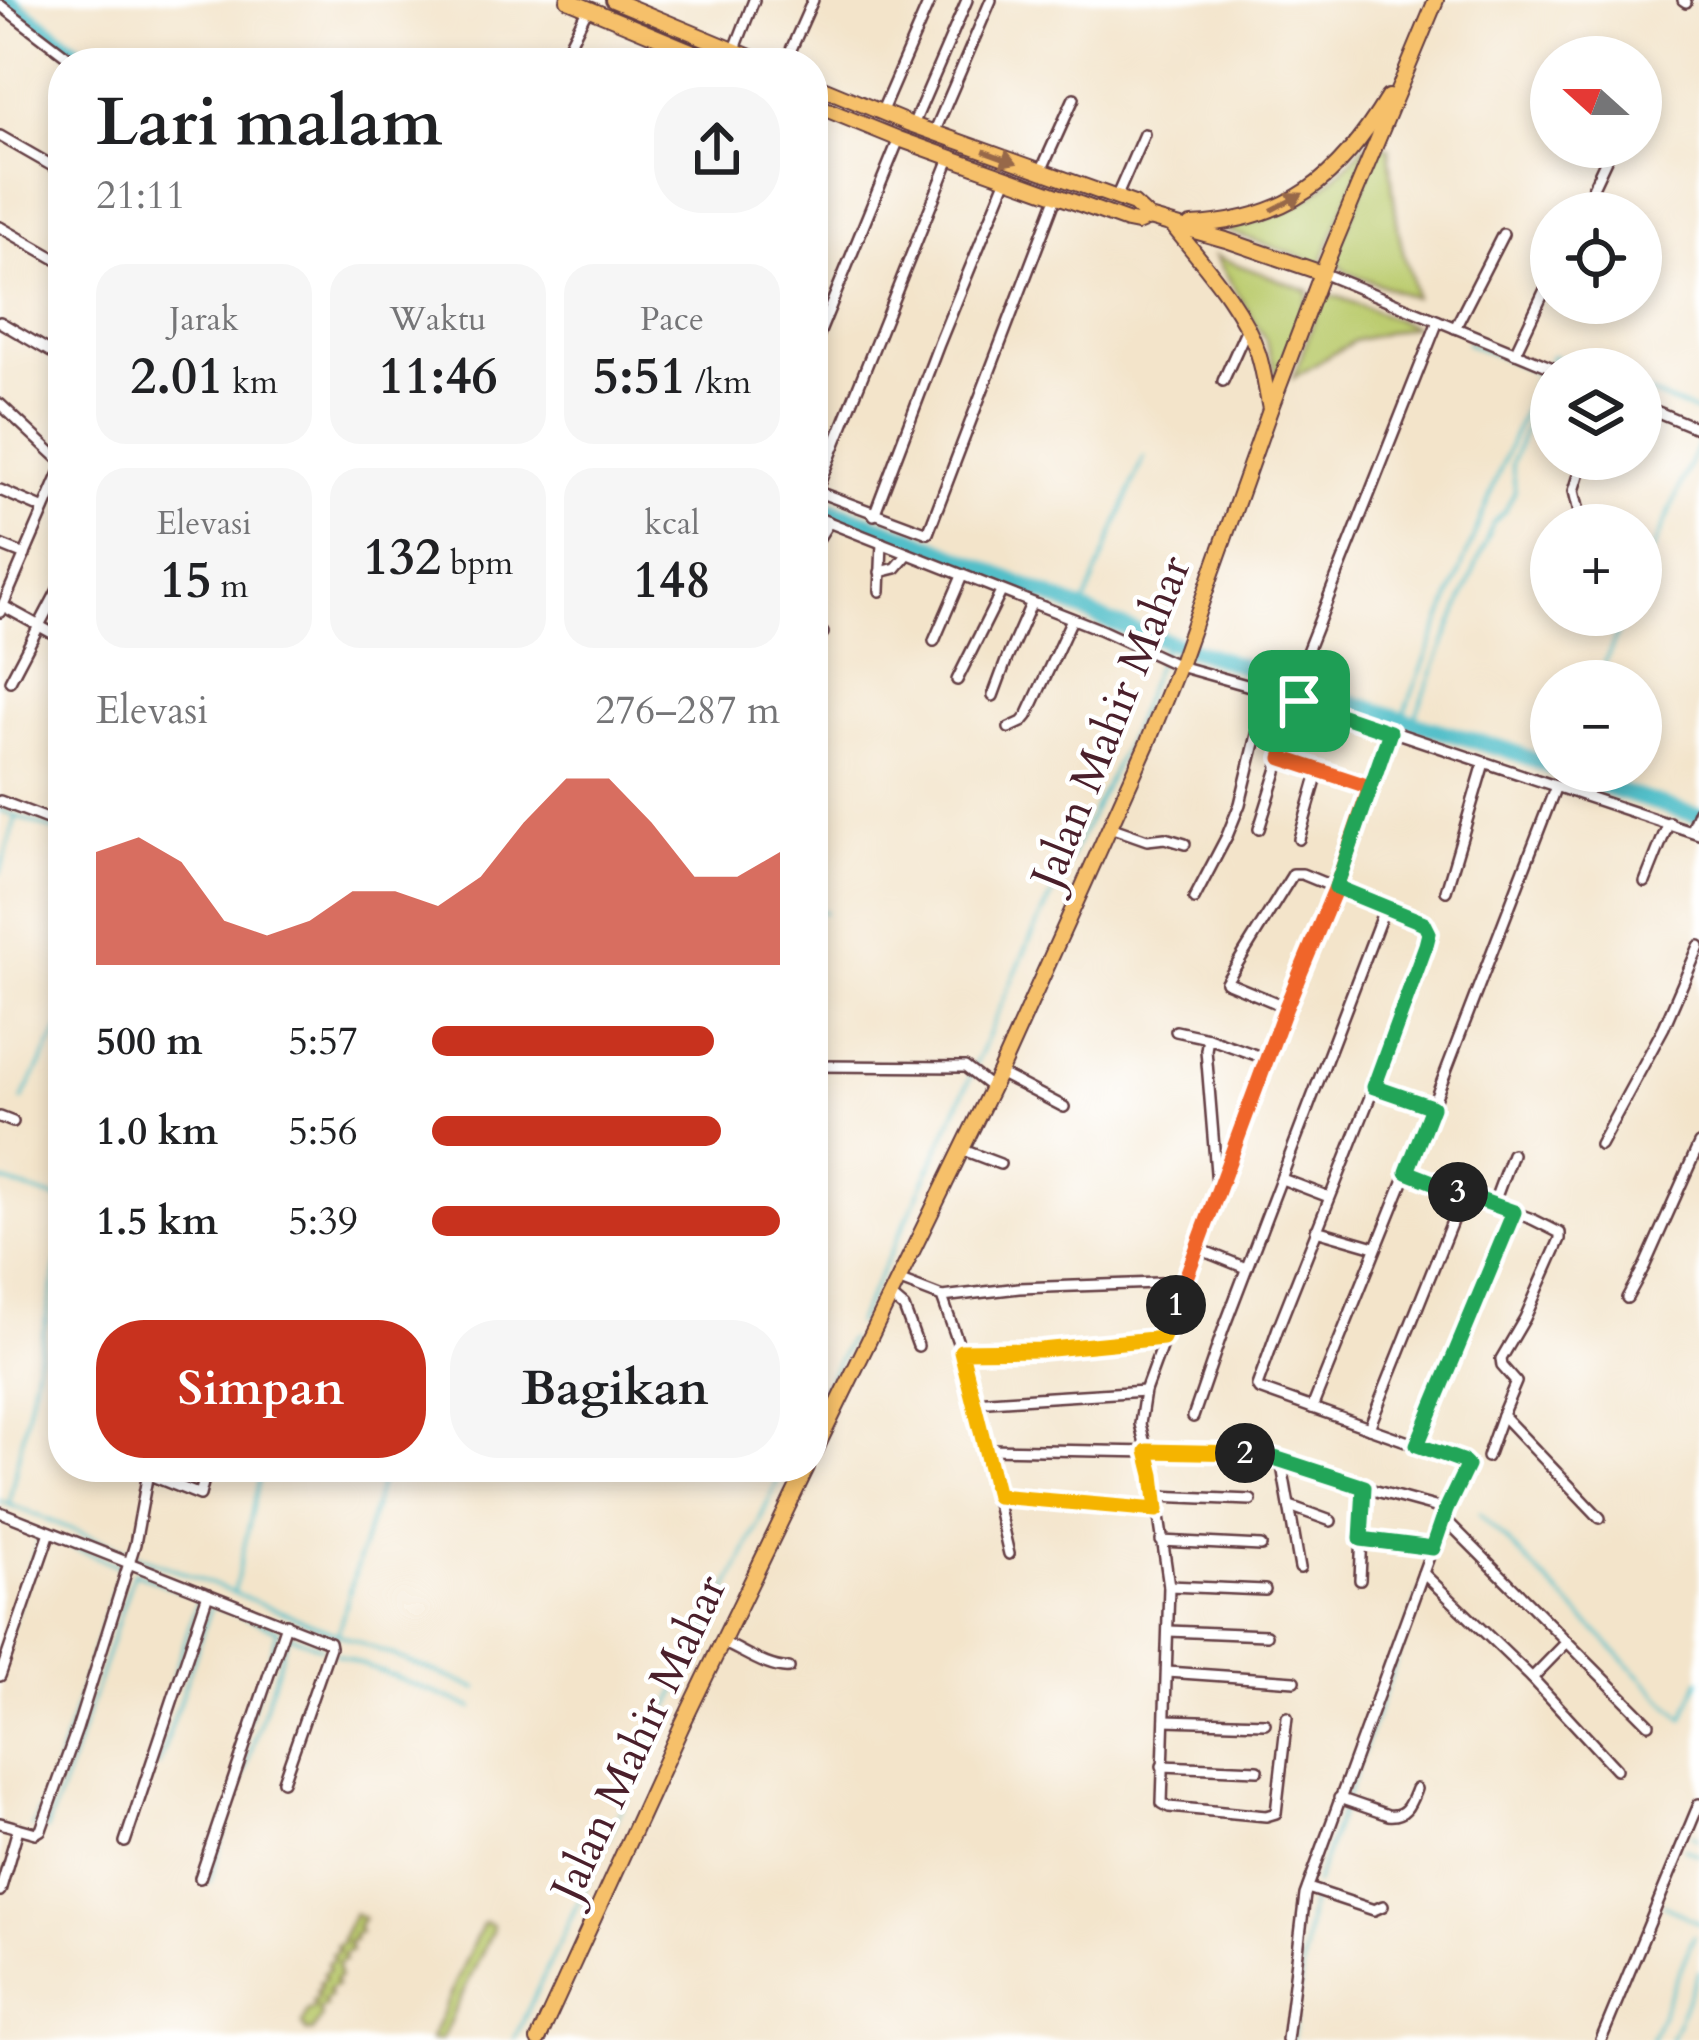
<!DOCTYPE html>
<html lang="id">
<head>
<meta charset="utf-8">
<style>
	body { margin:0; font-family:Cardo,serif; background:#f6f6f6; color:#202124; height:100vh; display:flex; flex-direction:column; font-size:45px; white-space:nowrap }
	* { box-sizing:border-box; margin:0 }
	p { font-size:39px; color:#757577 }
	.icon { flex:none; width:66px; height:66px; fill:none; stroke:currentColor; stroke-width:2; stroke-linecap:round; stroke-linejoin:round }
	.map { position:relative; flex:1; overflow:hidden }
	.details { position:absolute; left:48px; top:48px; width:780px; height:1434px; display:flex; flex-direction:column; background:#fff; border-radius:48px; box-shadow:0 6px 18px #0003 }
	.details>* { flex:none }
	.needle { width:78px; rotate:291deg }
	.tools { position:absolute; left:1530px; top:36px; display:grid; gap:24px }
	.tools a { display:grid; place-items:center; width:132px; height:132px; border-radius:50%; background:#fff; box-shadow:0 6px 18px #0003; font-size:60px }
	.pin { position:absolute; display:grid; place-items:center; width:102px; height:102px; color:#fff; margin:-51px; border-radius:24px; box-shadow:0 6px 18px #0006 }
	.km { position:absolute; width:60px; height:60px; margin:-30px; border-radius:50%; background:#222; color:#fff; font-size:33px; line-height:60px; text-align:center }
	.round { display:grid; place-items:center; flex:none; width:126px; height:126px; border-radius:48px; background:#f6f6f6 }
	.overview { display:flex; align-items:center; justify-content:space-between; height:204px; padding:0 48px }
	h1 { font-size:66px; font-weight:700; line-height:90px }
	.metrics { display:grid; grid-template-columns:repeat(3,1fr); gap:18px; height:204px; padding:12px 48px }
	.metrics div { display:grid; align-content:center; border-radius:30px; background:#f6f6f6; text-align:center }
	.metrics b { font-size:51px; font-weight:700 }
	.metrics small { font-size:33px; font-weight:400 }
	.metrics p { font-size:33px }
	.chart { height:336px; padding:24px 48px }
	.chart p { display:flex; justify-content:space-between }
	.chart svg { width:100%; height:216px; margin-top:12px; fill:#c8321e; opacity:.7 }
	.primary-button { display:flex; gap:24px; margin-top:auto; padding:24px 48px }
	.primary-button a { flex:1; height:138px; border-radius:48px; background:#c8321e; color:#fff; font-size:48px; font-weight:700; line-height:138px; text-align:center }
	.primary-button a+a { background:#f6f6f6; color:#202124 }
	ul { padding:0 48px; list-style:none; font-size:39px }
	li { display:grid; grid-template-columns:192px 144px 1fr; align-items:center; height:90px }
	li i { height:30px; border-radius:15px; background:#c8321e }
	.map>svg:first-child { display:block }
</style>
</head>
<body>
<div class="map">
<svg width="1699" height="2040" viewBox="0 0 1699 2040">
	<rect width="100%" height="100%" fill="#fff"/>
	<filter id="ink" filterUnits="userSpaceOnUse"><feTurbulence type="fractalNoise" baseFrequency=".00833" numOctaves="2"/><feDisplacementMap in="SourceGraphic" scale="24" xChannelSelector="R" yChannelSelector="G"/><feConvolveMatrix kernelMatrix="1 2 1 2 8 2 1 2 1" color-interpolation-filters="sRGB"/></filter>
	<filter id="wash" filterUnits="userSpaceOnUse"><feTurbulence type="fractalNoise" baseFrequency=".004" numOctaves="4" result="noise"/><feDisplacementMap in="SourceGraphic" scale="48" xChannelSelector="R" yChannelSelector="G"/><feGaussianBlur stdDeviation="2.7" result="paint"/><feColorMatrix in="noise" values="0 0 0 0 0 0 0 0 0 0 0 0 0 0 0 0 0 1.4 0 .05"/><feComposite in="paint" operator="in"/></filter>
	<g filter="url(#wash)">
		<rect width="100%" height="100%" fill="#f3e4ca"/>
		<g fill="#bccc6f" stroke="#83764d" stroke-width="3">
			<path d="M1369 145 1321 264 1227 231 1228 227C1290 218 1324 192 1364 146Z"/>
			<path d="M1384 146 1389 147C1392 182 1395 218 1403 252 1407 267 1415 283 1414 298L1345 271 1335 259 1379 148Z"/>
			<path d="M1215 256 1309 291 1279 380 1265 339Z"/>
			<path d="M1327 296 1339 297 1413 326 1354 341 1293 378 1321 301Z"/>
			<path d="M354 1913 364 1918 357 1926 360 1932 353 1935 355 1940 348 1942 351 1950 343 1954 345 1960 338 1963 339 1976 334 1980 336 1985 328 1990 330 1997 324 2000 326 2006 319 2009 321 2017 313 2032H307L302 2024 308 2010 315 2007 312 2001 318 1997 316 1991 321 1988 319 1982 325 1979 323 1973 329 1970 327 1963 334 1960 331 1954 338 1951 336 1945 343 1942 342 1938Z"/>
			<path d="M485 1922 492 1925V1931L441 2040H430L482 1924Z"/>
		</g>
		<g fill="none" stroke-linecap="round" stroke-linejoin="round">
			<g stroke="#52bfc9" stroke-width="3">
				<path d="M1466 343 1536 372"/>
				<path d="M1641 390 1699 413"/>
				<path d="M1641 415 1699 439"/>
				<path d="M1641 578 1699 443"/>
				<path d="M1082 610 1144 457"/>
				<path d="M813 637 825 640 813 703"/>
				<path d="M1204 659 1288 686"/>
				<path d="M1597 681 1625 615"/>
				<path d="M1297 689 1456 738 1600 791 1689 812"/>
				<path d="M1402 719 1538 373"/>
				<path d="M1413 722 1493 523 1505 511 1515 491 1512 463 1552 356 1586 369"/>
				<path d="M0 810 63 834"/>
				<path d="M0 873 16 818"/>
				<path d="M813 910 825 912"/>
				<path d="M974 1067 1029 942 1125 746 1166 642"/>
				<path d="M22 1100 63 1022"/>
				<path d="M0 1180 63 1201"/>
				<path d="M856 1324 915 1202 971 1075"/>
				<path d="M813 1411 849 1339"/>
				<path d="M0 1501 478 1689"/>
				<path d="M9 1502 63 1236"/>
				<path d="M1479 1513 1683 1719 1699 1680"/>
				<path d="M0 1518 41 1534 0 1658"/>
				<path d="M55 1540 120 1566"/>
				<path d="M1428 1544 1440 1514"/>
				<path d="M134 1572 199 1599"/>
				<path d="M234 1592 262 1467"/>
				<path d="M213 1605 277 1630"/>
				<path d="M338 1632 385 1467"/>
				<path d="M290 1635 322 1648"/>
				<path d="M336 1654 473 1708"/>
				<path d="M161 1715 197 1602"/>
				<path d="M247 1724 278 1630"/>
				<path d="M158 1766 212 1604"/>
				<path d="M32 1827 50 1786 121 1567"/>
				<path d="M46 1830 73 1758 134 1572"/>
				<path d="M1692 1835 1699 1839"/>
				<path d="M1684 1848 1699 1855"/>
				<path d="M209 1882 288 1635"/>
				<path d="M1315 1884 1422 1589"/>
				<path d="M1664 1905 1699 1923"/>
				<path d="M514 2040 665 1715 737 1570 779 1478"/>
				<path d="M1292 2040 1312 1893"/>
				<path d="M1651 2040 1694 1936"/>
				<path d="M1670 2040 1699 1971"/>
			</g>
			<g stroke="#52bfc9" stroke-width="16">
				<path d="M7 0 94 63"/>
				<path d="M813 503 916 539 1112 623 1430 728 1508 750 1551 767"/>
				<path d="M1563 771 1610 789 1699 816"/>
			</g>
		</g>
	</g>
	<g filter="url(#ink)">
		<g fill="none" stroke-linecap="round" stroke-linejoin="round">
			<g stroke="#633d43" stroke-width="14">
				<g id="minor">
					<path d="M1683 0 1686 2"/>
					<path d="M0 5 76 63"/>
					<path d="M735 49 754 0"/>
					<path d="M560 63 588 8"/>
					<path d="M785 63 813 0"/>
					<path d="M881 113 930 0"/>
					<path d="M913 125 967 0"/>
					<path d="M934 133 991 0"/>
					<path d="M0 136 63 172"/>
					<path d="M1041 171 1074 98"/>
					<path d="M1116 198 1144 134"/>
					<path d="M1581 213 1612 147"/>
					<path d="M0 227 63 263"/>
					<path d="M1322 273 1555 369"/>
					<path d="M0 322 63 359"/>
					<path d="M1455 328 1503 234"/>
					<path d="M813 349 899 139"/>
					<path d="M1515 353 1551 277"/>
					<path d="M1223 381 1247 328"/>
					<path d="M0 404 63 463"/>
					<path d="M1641 405 1699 429"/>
					<path d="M0 490 44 509"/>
					<path d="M813 490 928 533 1057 195"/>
					<path d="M816 492 950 158"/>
					<path d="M874 515 939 344 1007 178"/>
					<path d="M813 516 1099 629 1179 666 1289 697 1699 834"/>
					<path d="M1580 516 1574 491 1584 459"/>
					<path d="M0 545 25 555"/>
					<path d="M813 547 829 522"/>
					<path d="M880 572 896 568 908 554"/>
					<path d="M880 591 882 543"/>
					<path d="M3 606 63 639"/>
					<path d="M0 612 63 466"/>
					<path d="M813 632 823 633"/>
					<path d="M934 641 962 576"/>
					<path d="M957 680 1001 592"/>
					<path d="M10 681 63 580"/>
					<path d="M993 696 1006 661 1031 604"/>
					<path d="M1289 697 1438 321"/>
					<path d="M1009 728 1022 722 1027 716 1072 619"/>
					<path d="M1282 758 1371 787"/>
					<path d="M0 801 63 825"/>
					<path d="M1110 827 1147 840 1165 838 1185 844"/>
					<path d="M1259 829 1299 701"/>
					<path d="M1691 829 1699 810"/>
					<path d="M1299 839 1319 770"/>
					<path d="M1645 882 1669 822"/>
					<path d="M1446 891 1484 763"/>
					<path d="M1194 899 1227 836 1240 804 1268 690"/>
					<path d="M1286 1007 1226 982 1293 874H1302L1424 924 1428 928 1426 945 1374 1087 1278 1328 1257 1386 1259 1389 1462 1461 1467 1465 1446 1510 1305 1895 1287 2040"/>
					<path d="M1176 1031 1208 1038"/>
					<path d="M813 1066 965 1067 992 1088"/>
					<path d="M999 1073 1064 1107"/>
					<path d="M1374 1087 1432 1107"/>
					<path d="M0 1117 13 1122"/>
					<path d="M1600 1145 1664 1027 1699 946"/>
					<path d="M963 1150 1000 1164"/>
					<path d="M1407 1172 1532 1219 1560 1233V1239L1525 1318 1501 1359 1502 1366 1516 1382 1502 1415 1600 1518"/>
					<path d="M1282 1179 1329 1197"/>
					<path d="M1217 1185 1206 1050 1208 1038 1267 1059"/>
					<path d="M1493 1205 1512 1154"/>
					<path d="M1316 1230 1375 1247"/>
					<path d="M1199 1249 1246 1268"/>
					<path d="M898 1280 942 1297 961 1351 1009 1554"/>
					<path d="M890 1296 904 1308 918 1346"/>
					<path d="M942 1297 1019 1288 1186 1282"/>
					<path d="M1627 1298 1645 1265 1699 1144"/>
					<path d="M961 1351 1041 1350 1163 1338"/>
					<path d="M973 1402 1145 1391"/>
					<path d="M1312 1408 1407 1172 1556 786"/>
					<path d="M1193 1417 1223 1330 1385 907"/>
					<path d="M1369 1428 1463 1194"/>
					<path d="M1417 1445 1514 1212"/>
					<path d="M984 1449 1262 1454 1358 1486 1446 1510"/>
					<path d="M1487 1457 1502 1415"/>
					<path d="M1281 1460 1300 1568"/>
					<path d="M148 1469 147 1474 200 1495 207 1467"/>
					<path d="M997 1496 1157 1510"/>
					<path d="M1156 1496 1251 1500"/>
					<path d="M1290 1506 1331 1521"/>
					<path d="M0 1512 329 1642 330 1647 283 1781"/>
					<path d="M1444 1518 1649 1724"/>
					<path d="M1361 1539 1433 1548"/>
					<path d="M1161 1541 1261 1546"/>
					<path d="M1423 1573 1532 1678 1616 1769"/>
					<path d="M1360 1580 1364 1487"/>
					<path d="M1169 1586 1265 1590"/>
					<path d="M1169 1631 1266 1635"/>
					<path d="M724 1643C743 1651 770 1670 789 1668"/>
					<path d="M1167 1672 1295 1681"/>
					<path d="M0 1676 50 1532"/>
					<path d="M1532 1678 1567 1642"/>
					<path d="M1287 1717 1276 1813 1266 1816 1169 1807 1162 1803 1169 1586 1153 1475 1140 1424 1145 1391 1286 1007 1336 887 1390 732"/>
					<path d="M1165 1720 1265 1723"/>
					<path d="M1162 1766 1258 1770"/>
					<path d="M1339 1798 1388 1815C1406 1817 1410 1804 1416 1789"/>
					<path d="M0 1823 36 1833 41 1830 77 1729 135 1544 149 1467"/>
					<path d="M125 1842 208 1594"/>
					<path d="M200 1878 286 1624"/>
					<path d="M1308 1888 1374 1910 1383 1906"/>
					<path d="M0 1891 18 1829"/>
					<path d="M1601 2040 1699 1804"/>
				</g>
			</g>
			<g stroke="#633d43" stroke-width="18">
				<g id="highway">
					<path d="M568 0 720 63"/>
					<path d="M613 0 765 63"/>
					<path d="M813 84 910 124 1134 204 1149 218 1226 240 1322 273"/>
					<path d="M813 104 899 139 1127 221 1137 223 1149 218"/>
					<path d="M1191 225C1289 220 1338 180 1388 97"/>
					<path d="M1173 226C1204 265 1242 306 1258 353 1264 371 1266 391 1270 409"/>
					<path d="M813 1455 999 1073 1148 742 1181 660 1270 410 1322 273 1436 0"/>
					<path d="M538 2040 683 1723 807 1467"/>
				</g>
			</g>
			<use href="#minor" stroke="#fff" stroke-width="9"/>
			<use href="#highway" stroke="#f6c06b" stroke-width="14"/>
		</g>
		<defs><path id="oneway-solid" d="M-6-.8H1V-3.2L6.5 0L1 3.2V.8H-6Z" transform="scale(3)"/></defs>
		<g fill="#976748">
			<use href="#oneway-solid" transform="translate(1000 157) rotate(20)"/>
			<use href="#oneway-solid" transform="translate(1287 202) rotate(-28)"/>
		</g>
	</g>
	<g fill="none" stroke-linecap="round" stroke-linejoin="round" filter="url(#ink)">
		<g stroke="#fff" stroke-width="24">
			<path id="split-1" d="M1176 1305 1286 1007 1336 887 1370 787 1282 758 1299 701"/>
		</g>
		<g stroke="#fff" stroke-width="24">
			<path id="split-2" d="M1176 1305 1163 1338 1041 1350 961 1351 997 1496 1157 1510 1153 1475 1147 1451 1245 1453"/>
		</g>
		<g stroke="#fff" stroke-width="24">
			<path id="split-3" d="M1245 1453 1262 1454 1364 1487 1361 1539 1433 1548 1446 1510 1467 1466 1462 1461 1417 1445 1514 1212 1458 1192"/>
		</g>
		<g stroke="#fff" stroke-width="24">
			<path id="split-4" d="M1299 701 1390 732 1336 887 1424 923 1429 933 1426 945 1374 1087 1432 1107 1407 1172 1458 1192"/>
		</g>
		<use href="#split-1" stroke="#f0652b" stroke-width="15"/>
		<use href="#split-2" stroke="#f5b400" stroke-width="15"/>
		<use href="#split-3" stroke="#22a559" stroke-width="15"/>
		<use href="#split-4" stroke="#22a559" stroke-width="15"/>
	</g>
	<g text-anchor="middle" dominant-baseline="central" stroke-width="9" stroke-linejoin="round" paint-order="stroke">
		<g font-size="45" fill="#4a1f2b" stroke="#fff">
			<text transform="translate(1111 722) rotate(-68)">Jalan Mahir Mahar</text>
			<text transform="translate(639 1738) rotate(-65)">Jalan Mahir Mahar</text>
		</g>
	</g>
</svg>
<div class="tools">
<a><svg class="needle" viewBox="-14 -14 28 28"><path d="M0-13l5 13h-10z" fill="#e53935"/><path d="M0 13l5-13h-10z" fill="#757577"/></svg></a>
<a><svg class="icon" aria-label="locate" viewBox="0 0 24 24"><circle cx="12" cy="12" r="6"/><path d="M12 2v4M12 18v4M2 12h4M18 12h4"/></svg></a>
<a><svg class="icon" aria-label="layers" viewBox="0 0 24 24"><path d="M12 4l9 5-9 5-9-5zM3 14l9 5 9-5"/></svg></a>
<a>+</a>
<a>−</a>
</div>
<div class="pin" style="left:1299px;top:701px;background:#1e9e55"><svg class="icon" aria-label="arrive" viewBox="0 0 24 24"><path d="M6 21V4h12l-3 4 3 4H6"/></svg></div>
<b class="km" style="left:1176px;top:1305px">1</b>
<b class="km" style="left:1245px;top:1453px">2</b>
<b class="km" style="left:1458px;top:1192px">3</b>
<section class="details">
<div class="overview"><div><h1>Lari malam</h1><p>21:11</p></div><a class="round"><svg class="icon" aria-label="share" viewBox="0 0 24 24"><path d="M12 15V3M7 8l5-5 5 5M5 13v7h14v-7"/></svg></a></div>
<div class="metrics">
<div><p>Jarak</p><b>2.01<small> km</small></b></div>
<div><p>Waktu</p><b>11:46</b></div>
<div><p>Pace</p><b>5:51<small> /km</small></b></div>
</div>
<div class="metrics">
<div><p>Elevasi</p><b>15<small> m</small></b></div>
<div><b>132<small> bpm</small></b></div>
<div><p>kcal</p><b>148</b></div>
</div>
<div class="chart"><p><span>Elevasi</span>276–287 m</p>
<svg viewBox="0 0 160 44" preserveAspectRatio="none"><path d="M0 44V21L10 18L20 23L30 35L40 38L50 35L60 29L70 29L80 32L90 26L100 15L110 6L120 6L130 15L140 26L150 26L160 21V44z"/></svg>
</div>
<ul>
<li><b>500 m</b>5:57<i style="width:81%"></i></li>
<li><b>1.0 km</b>5:56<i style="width:83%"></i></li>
<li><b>1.5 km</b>5:39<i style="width:100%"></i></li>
</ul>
<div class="primary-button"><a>Simpan</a><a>Bagikan</a></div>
</section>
</div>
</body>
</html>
